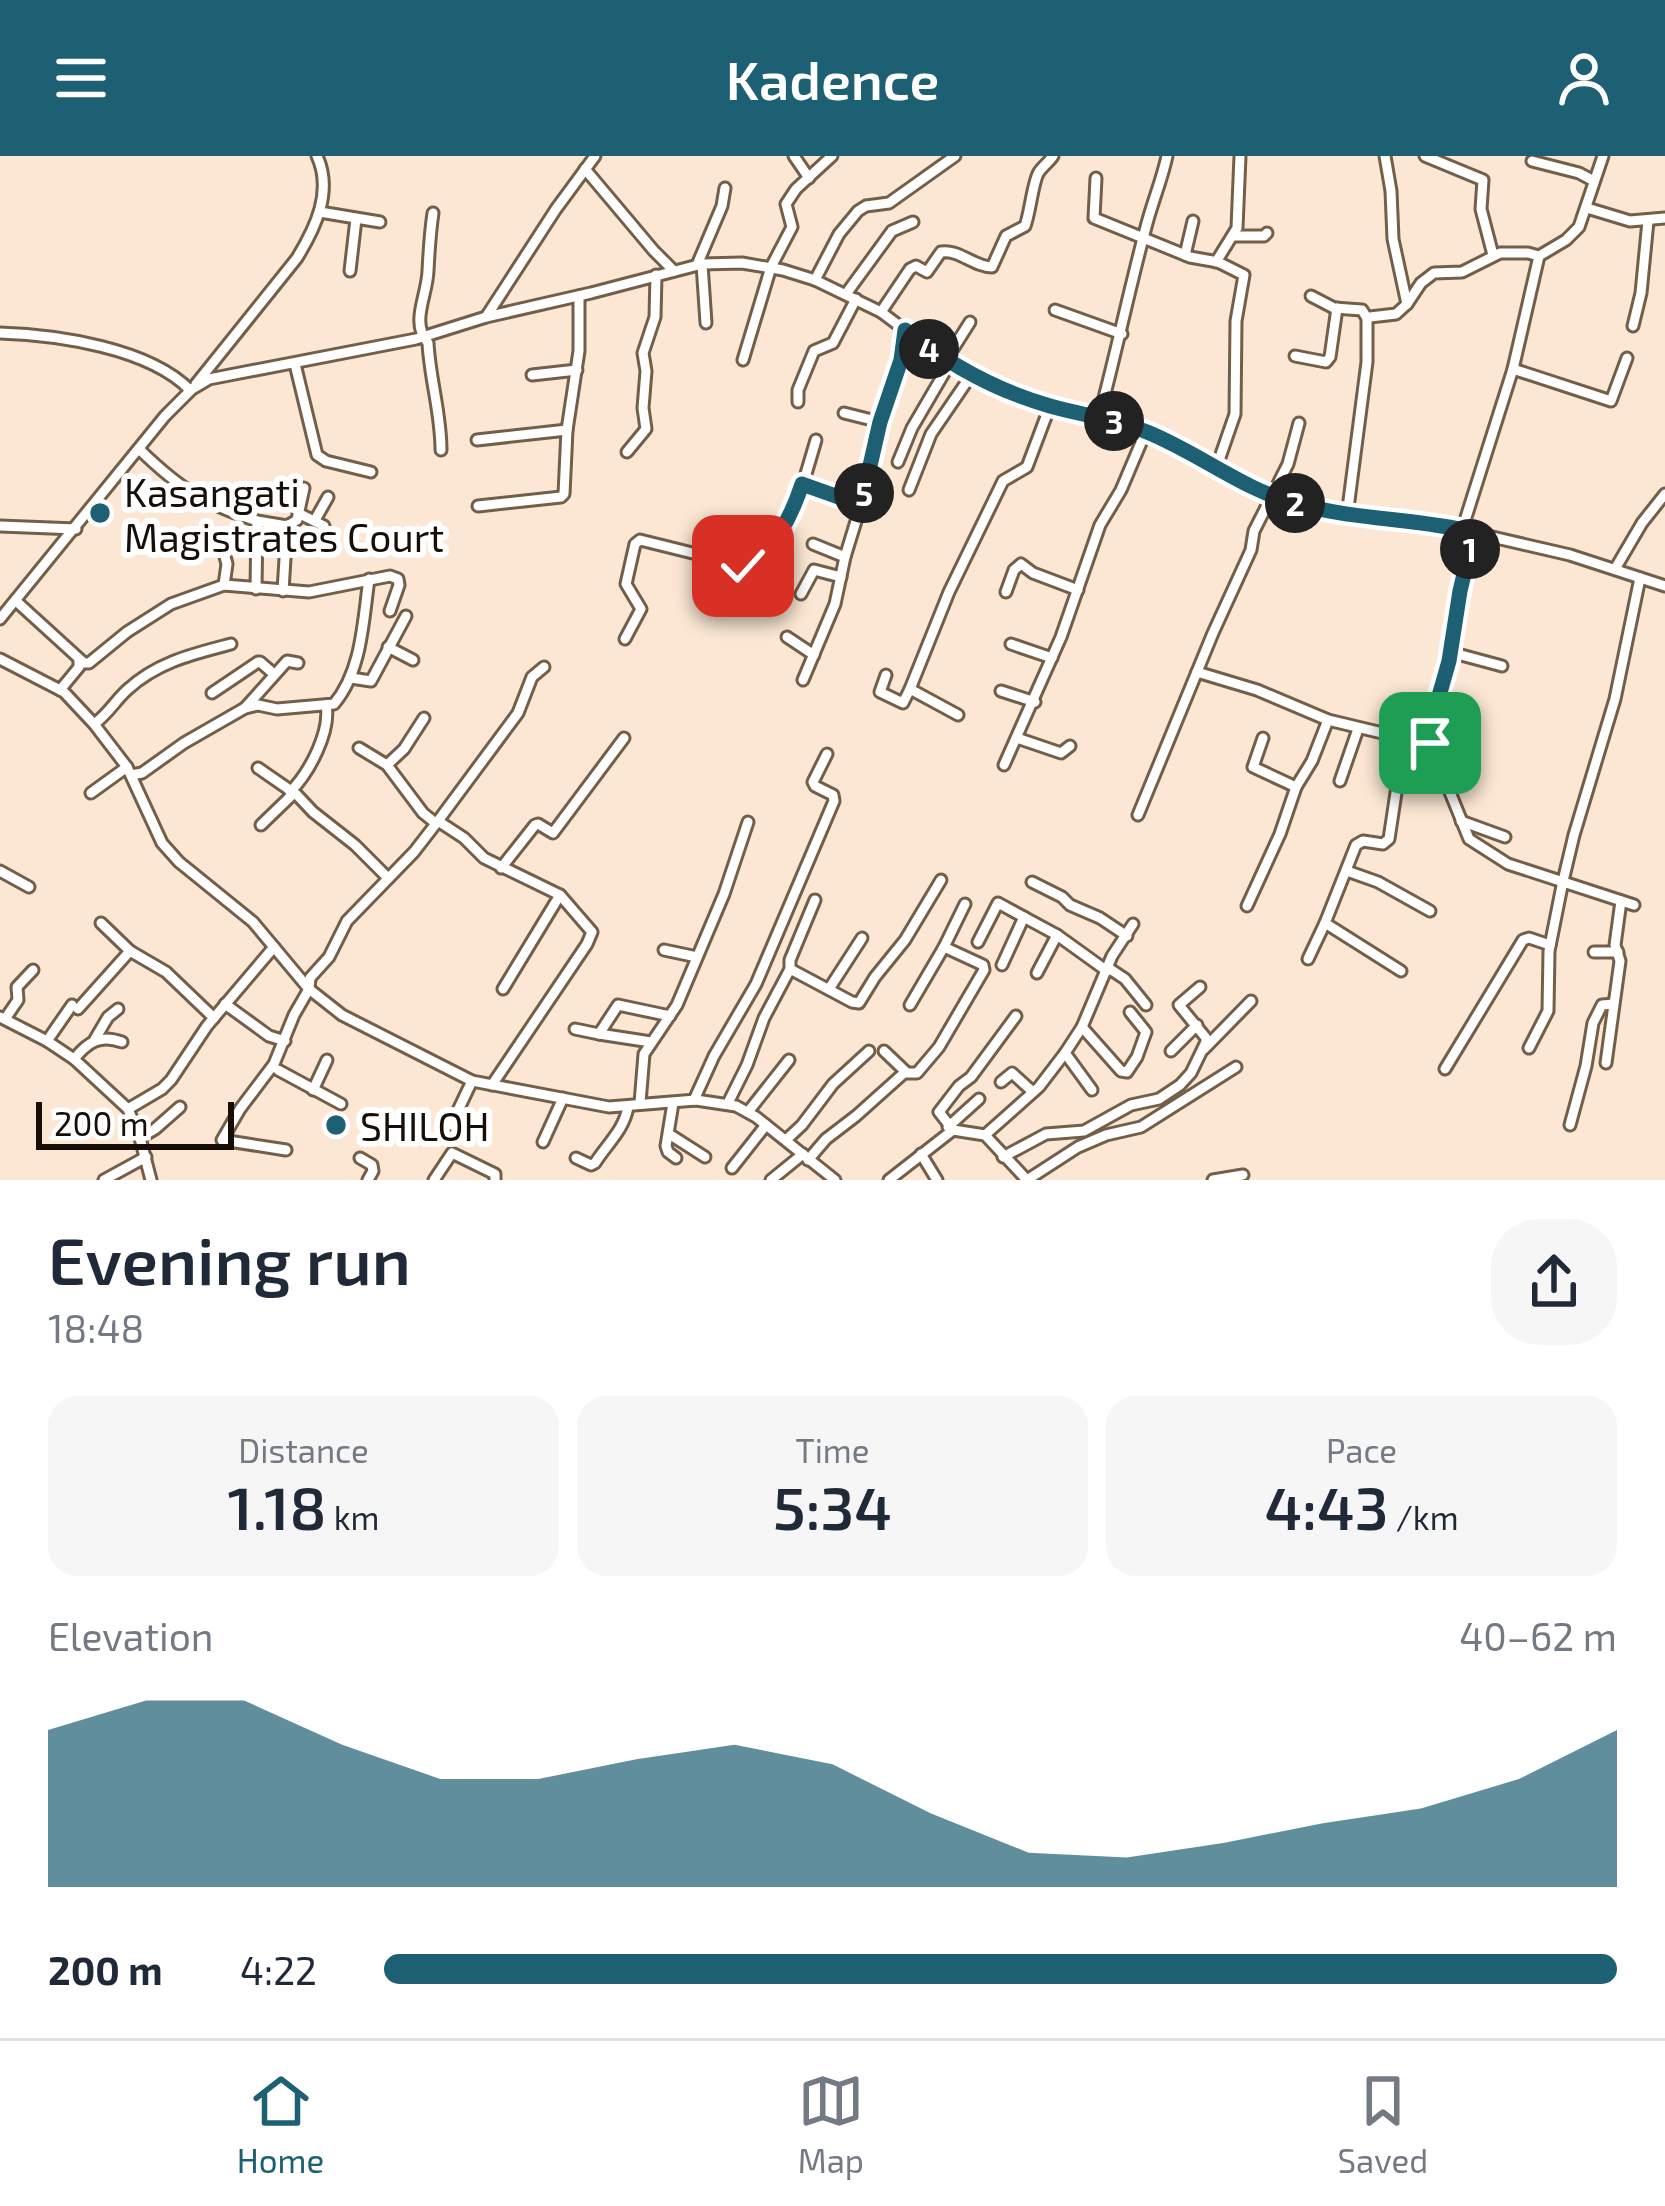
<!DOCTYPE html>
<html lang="en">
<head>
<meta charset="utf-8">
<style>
	body { margin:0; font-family:"Exo 2",sans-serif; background:#f6f6f7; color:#1f2937; height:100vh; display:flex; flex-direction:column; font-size:45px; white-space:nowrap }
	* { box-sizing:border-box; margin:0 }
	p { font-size:39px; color:#747a83 }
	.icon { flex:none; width:66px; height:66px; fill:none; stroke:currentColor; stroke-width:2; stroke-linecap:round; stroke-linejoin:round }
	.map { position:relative; height:1024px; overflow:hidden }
	.panel { display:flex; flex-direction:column; background:#fff; flex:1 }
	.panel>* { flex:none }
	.scale { position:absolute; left:36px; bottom:30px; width:198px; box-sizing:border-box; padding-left:12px; border:6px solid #170f07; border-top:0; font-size:33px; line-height:42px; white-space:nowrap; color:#170f07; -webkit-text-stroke:9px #fff; paint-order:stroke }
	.pin { position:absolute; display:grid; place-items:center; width:102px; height:102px; color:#fff; margin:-51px; border-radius:24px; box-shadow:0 6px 18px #0006 }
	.km { position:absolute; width:60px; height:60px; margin:-30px; border-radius:50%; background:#222; color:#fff; font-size:33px; line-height:60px; text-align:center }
	.round { display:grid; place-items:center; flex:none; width:126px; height:126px; border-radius:48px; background:#f6f6f7 }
	.head { display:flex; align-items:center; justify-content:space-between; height:204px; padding:0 48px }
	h1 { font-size:66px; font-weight:600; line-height:90px }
	.metrics { display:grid; grid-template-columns:repeat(3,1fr); gap:18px; height:204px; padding:12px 48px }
	.metrics div { display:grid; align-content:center; border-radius:30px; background:#f6f6f7; text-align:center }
	.metrics b { font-size:60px; font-weight:600 }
	.metrics small { font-size:33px; font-weight:400 }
	.metrics p { font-size:33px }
	.chart { height:336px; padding:24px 48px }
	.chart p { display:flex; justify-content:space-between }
	.chart svg { width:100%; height:216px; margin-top:12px; fill:#1d5f73; opacity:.7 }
	ul { padding:0 48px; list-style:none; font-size:39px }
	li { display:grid; grid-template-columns:192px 144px 1fr; align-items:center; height:90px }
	li i { height:30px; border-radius:15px; background:#1d5f73 }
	header { display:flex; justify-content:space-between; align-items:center; height:156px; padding:0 48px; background:#1d5f73; color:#fff; font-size:54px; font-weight:600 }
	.tabs { display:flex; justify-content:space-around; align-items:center; height:168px; border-top:3px solid #e0e1e3; background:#fff; font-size:33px; color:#747a83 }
	.tabs a { display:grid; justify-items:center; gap:6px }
	.tabs .on { color:#1d5f73 }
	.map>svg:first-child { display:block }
</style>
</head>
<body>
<header><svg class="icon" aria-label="menu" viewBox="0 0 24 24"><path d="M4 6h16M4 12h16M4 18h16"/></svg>Kadence<svg class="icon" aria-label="person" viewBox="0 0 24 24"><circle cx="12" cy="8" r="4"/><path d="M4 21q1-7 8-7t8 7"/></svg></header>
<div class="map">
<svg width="1665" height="1024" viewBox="0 0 1665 1024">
	<rect width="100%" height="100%" fill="#fbe7d3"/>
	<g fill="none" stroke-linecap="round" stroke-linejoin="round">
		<g stroke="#735e48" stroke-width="15">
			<g id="minor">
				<path d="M794 0 809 22"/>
				<path d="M1425 0 1483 24 1481 53 1493 99"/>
				<path d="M1532 5 1579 17 1594 25"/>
				<path d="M585 13 654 95 674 115"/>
				<path d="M1096 22 1094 62 1190 101 1218 106 1244 119 1236 165 1235 258 1217 310"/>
				<path d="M1587 52 1630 65 1665 62"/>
				<path d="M320 56 380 66"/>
				<path d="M433 57C430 77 429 95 428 115 427 141 410 166 428 187 430 224 441 257 441 294"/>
				<path d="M1234 80H1264L1267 77"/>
				<path d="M1185 99 1193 65"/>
				<path d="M1216 106 1237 72 1240 0"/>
				<path d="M702 108 706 167"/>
				<path d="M697 109 722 50 725 32"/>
				<path d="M350 115 356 63"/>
				<path d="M815 124 839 78 858 55 866 50 889 47 955 0"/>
				<path d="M846 138 892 75 913 66"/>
				<path d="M1311 140 1334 152 1362 154 1367 162"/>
				<path d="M1407 148 1421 127 1434 117 1462 116 1500 97H1528L1539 100"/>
				<path d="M1055 154 1122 178"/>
				<path d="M881 156 910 113 916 110 927 116 941 96C959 93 974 111 992 111L1006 80 1025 70C1030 58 1033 24 1039 16 1043 10 1049 6 1053 0"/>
				<path d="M486 161 556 53 595 0"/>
				<path d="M1633 170 1641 137 1648 65"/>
				<path d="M0 177C58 179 149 192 190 234"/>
				<path d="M1295 200 1326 206 1330 201 1337 152"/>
				<path d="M743 204 771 111 792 71 786 48 796 33 832 0"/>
				<path d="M946 204 970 166"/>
				<path d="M295 208 317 299 326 305 371 316"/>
				<path d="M1513 213 1611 245 1627 202"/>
				<path d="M532 219 577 214"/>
				<path d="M196 228 297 102C316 71 333 35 317 0"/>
				<path d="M798 246V234L814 195 833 187 856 143"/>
				<path d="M844 257 880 266"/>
				<path d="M1099 261C1116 198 1129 134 1146 71 1152 47 1162 24 1167 0"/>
				<path d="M477 284 567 274"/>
				<path d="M139 293C180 333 203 347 257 365L256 433"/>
				<path d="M627 296 646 273 643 252 646 215 643 197 655 161 656 119"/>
				<path d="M898 306 912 272 950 207"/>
				<path d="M803 328 816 284"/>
				<path d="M909 334 931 278 972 218"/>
				<path d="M478 350 561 341 564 338 567 274 579 195V140"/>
				<path d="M298 357 324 370"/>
				<path d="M1347 360 1367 206V164L1370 161 1396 158 1407 148 1393 83 1391 35 1385 0"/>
				<path d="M315 364 328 341"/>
				<path d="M257 365 287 370 283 435"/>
				<path d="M0 370 76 373"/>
				<path d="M287 370 297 364 304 332"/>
				<path d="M1462 374 1513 213 1539 100 1566 84 1579 71 1603 0"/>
				<path d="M1474 377 1460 435 1449 505 1428 582 1469 683 1508 708 1634 749"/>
				<path d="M813 388 845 401"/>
				<path d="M222 390 227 408 224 429"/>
				<path d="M1615 413 1642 367 1665 338"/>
				<path d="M1006 436 1014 414 1021 408 1033 417 1078 434"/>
				<path d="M801 438 814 414 841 421"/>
				<path d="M16 445 84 507H89L127 476 171 448 224 429 309 436 390 420 398 423 399 429 390 455"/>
				<path d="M723 452 749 411"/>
				<path d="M0 463 165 260 192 233 209 223 416 183 486 161 591 137 702 108 742 107 783 114 815 124 881 156 941 201 978 221 1050 250 1146 275 1256 332 1289 346 1347 360 1462 374 1570 399 1665 430"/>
				<path d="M787 481 814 499"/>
				<path d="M625 483 641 453 626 428 635 388 640 384 749 411 786 370 803 328 861 349"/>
				<path d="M1011 488 1052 502"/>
				<path d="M388 491 413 504"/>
				<path d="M1450 496 1502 510"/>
				<path d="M0 503 64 536 94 568 127 611 162 687 179 706 253 766 309 833 342 859 472 925 609 951 696 944 736 950 756 961 835 1024"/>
				<path d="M1197 516 1257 534 1328 564 1399 581 1417 588 1430 589"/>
				<path d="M886 519 880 536 903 547 910 533"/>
				<path d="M351 522 371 525 406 460"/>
				<path d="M803 524 835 448 845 401 868 326 880 266 901 204 905 174"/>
				<path d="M60 534 79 511V505"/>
				<path d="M1001 535 1035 546"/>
				<path d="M212 537 258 506H260L274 518"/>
				<path d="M245 552 287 505 298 507"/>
				<path d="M958 559 910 533 949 436 1003 325 1027 311 1050 250"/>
				<path d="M94 568C108 558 115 545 127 534 157 506 193 498 231 488"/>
				<path d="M1017 582 1061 597 1070 590"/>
				<path d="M1263 582 1253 611 1296 631"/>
				<path d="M359 592 387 609 423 657 433 665"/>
				<path d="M387 609 404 593 424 562"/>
				<path d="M1004 609 1061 481 1100 369 1121 334 1146 275"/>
				<path d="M258 612 297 639 313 656 355 689 388 722"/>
				<path d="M131 619 142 617 184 587 245 552 258 549 277 553 334 548C362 515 363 465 369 423"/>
				<path d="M1340 625 1358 573"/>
				<path d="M290 636C310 616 331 575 326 549"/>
				<path d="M91 637 127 611"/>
				<path d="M1138 659 1213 477 1251 394 1254 375 1288 308 1299 267"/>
				<path d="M438 665 464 682 484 702 560 739 592 776 587 788 492 929"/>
				<path d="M1461 665 1505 681"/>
				<path d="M261 669 293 638"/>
				<path d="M501 712 535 669 538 668 553 677 624 582"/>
				<path d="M0 715 29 731"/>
				<path d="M1347 715 1378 726 1430 755"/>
				<path d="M1032 726 1062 741 1070 749 1100 762 1127 780"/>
				<path d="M1247 750 1280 678 1296 631 1312 605 1328 564"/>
				<path d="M978 786 998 747 1057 779"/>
				<path d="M664 794 697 801"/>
				<path d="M130 795 166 816 214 862"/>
				<path d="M1594 796H1618"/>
				<path d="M1308 803 1325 767"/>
				<path d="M1002 809 1024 761"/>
				<path d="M1107 811 1125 823 1146 849"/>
				<path d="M790 813 852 846 859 847 875 821 905 784 941 724"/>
				<path d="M1401 815 1325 767 1356 689 1363 685 1383 688 1389 683 1404 584"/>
				<path d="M1037 817 1057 779 1107 815"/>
				<path d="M503 833 560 739"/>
				<path d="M829 833 862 782"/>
				<path d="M225 848 269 880 285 885"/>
				<path d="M910 849 944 791"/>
				<path d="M78 853 130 795 101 767"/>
				<path d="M1016 860 971 921 959 930 939 956 953 974 985 979 1039 931 1065 897 1082 871 1112 800 1133 768"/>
				<path d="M0 861 47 885 74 903 128 953 140 982 151 1024"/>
				<path d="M5 863 18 844 17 831 33 814"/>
				<path d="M1082 871 1121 915 1127 916 1137 901 1146 876 1130 856"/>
				<path d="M575 873 599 878 618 849 670 860"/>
				<path d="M599 878 651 886"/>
				<path d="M95 883 108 861 118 853"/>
				<path d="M47 885 72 849"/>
				<path d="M1529 892 1548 855 1549 795 1563 725 1574 679 1615 543 1640 422"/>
				<path d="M1204 893 1251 845"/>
				<path d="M884 895 906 916"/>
				<path d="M1171 895 1197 869"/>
				<path d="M1065 897 1092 934"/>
				<path d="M74 903C88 886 100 878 122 886"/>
				<path d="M1606 907 1620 805 1615 789 1621 745"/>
				<path d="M1445 913 1523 784 1529 782 1550 789"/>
				<path d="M278 914 341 948"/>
				<path d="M1001 926 1012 917 1033 936"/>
				<path d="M313 934 327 904"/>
				<path d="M694 944 714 900 756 828 834 645 833 639 815 630 813 626 827 598"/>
				<path d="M640 947 644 898 677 849 724 738 748 666"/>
				<path d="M673 947 666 990 668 996 676 1002"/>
				<path d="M728 947 747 909 764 862 790 813V804L815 744"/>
				<path d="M128 953 162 933 171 924 207 870 274 791"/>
				<path d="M748 956 789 904"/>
				<path d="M451 969 472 925"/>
				<path d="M1570 969 1586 910 1593 867 1602 849 1613 848"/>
				<path d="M948 971 979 943"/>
				<path d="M669 978 705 1001"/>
				<path d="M985 979 1027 1024 1078 991 1106 979 1141 971 1236 911"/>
				<path d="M140 982 155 973 180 951"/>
				<path d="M786 984 802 969 833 928 869 895"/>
				<path d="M543 986 563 942"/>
				<path d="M286 994 222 984 240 953 274 908 294 859 309 833 310 822 329 801 347 765 414 696 438 665 518 557 532 521 544 511"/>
				<path d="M921 998 937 1024"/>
				<path d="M1003 1001 1046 978 1084 975 1131 949 1159 943 1180 929 1191 917 1206 886V882L1179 849 1200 831"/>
				<path d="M360 1002 372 1009 373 1015 368 1024"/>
				<path d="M576 1002 591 1009 595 1007C607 988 624 974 628 951"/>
				<path d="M808 1004 826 983 856 960 904 917H917L939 891 984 814 983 809 944 791 965 748"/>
				<path d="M732 1012 766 969"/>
				<path d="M104 1024 146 1001"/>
				<path d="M434 1024 452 997 495 1018V1024"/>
				<path d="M771 1024 803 998"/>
				<path d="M889 1024 953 974"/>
				<path d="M1213 1024 1243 1019"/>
			</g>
		</g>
		<use href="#minor" stroke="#fff" stroke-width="9"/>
	</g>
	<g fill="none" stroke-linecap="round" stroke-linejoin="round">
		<g stroke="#fff" stroke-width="24">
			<path id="route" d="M743 410C772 402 793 356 802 328L861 349 880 266 901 204 905 174C947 207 997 235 1050 250 1082 259 1115 263 1147 276 1197 296 1242 333 1294 347 1354 364 1415 362 1474 376L1460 435 1449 505 1429 575 1430 587"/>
		</g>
		<use href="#route" stroke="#1d5f73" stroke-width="15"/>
	</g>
	<g fill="#1d5f73" stroke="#fff" stroke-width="4.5">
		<circle cx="100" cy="357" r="12"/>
		<circle cx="336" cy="969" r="12"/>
	</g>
	<g text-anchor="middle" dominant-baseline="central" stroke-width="12" stroke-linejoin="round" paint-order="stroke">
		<g font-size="39" fill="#170f07" stroke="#fff" text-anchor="start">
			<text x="124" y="335">Kasangati<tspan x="124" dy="45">Magistrates Court</tspan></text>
			<text x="360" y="969">SHILOH</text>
		</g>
	</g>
</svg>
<div class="scale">200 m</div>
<div class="pin" style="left:1430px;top:587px;background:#1e9e55"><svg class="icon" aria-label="arrive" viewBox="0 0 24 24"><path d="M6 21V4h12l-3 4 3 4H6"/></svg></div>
<div class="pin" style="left:743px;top:410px;background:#d93025"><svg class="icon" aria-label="check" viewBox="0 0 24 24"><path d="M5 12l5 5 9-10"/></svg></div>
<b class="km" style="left:1470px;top:393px">1</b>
<b class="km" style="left:1295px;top:347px">2</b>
<b class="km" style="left:1114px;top:265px">3</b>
<b class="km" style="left:929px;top:193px">4</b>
<b class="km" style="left:864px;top:337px">5</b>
</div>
<section class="panel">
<div class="head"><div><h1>Evening run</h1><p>18:48</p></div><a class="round"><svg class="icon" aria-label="share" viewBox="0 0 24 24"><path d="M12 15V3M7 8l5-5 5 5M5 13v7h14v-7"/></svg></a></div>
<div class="metrics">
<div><p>Distance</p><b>1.18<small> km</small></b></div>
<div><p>Time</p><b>5:34</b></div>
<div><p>Pace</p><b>4:43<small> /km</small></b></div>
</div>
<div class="chart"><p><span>Elevation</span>40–62 m</p>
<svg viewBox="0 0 160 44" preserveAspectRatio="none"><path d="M0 44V12L10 6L20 6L30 15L40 22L50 22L60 18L70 15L80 19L90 29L100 37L110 38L120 35L130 31L140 28L150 22L160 12V44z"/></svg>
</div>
<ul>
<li><b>200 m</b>4:22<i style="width:100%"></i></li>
</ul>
</section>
<nav class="tabs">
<a class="on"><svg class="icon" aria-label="home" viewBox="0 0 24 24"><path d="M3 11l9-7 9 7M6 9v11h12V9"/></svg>Home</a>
<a><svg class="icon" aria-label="map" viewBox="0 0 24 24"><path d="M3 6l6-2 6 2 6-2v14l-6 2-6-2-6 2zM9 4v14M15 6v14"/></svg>Map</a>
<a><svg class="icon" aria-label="saved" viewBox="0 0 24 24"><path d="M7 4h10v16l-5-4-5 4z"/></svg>Saved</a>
</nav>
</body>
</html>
